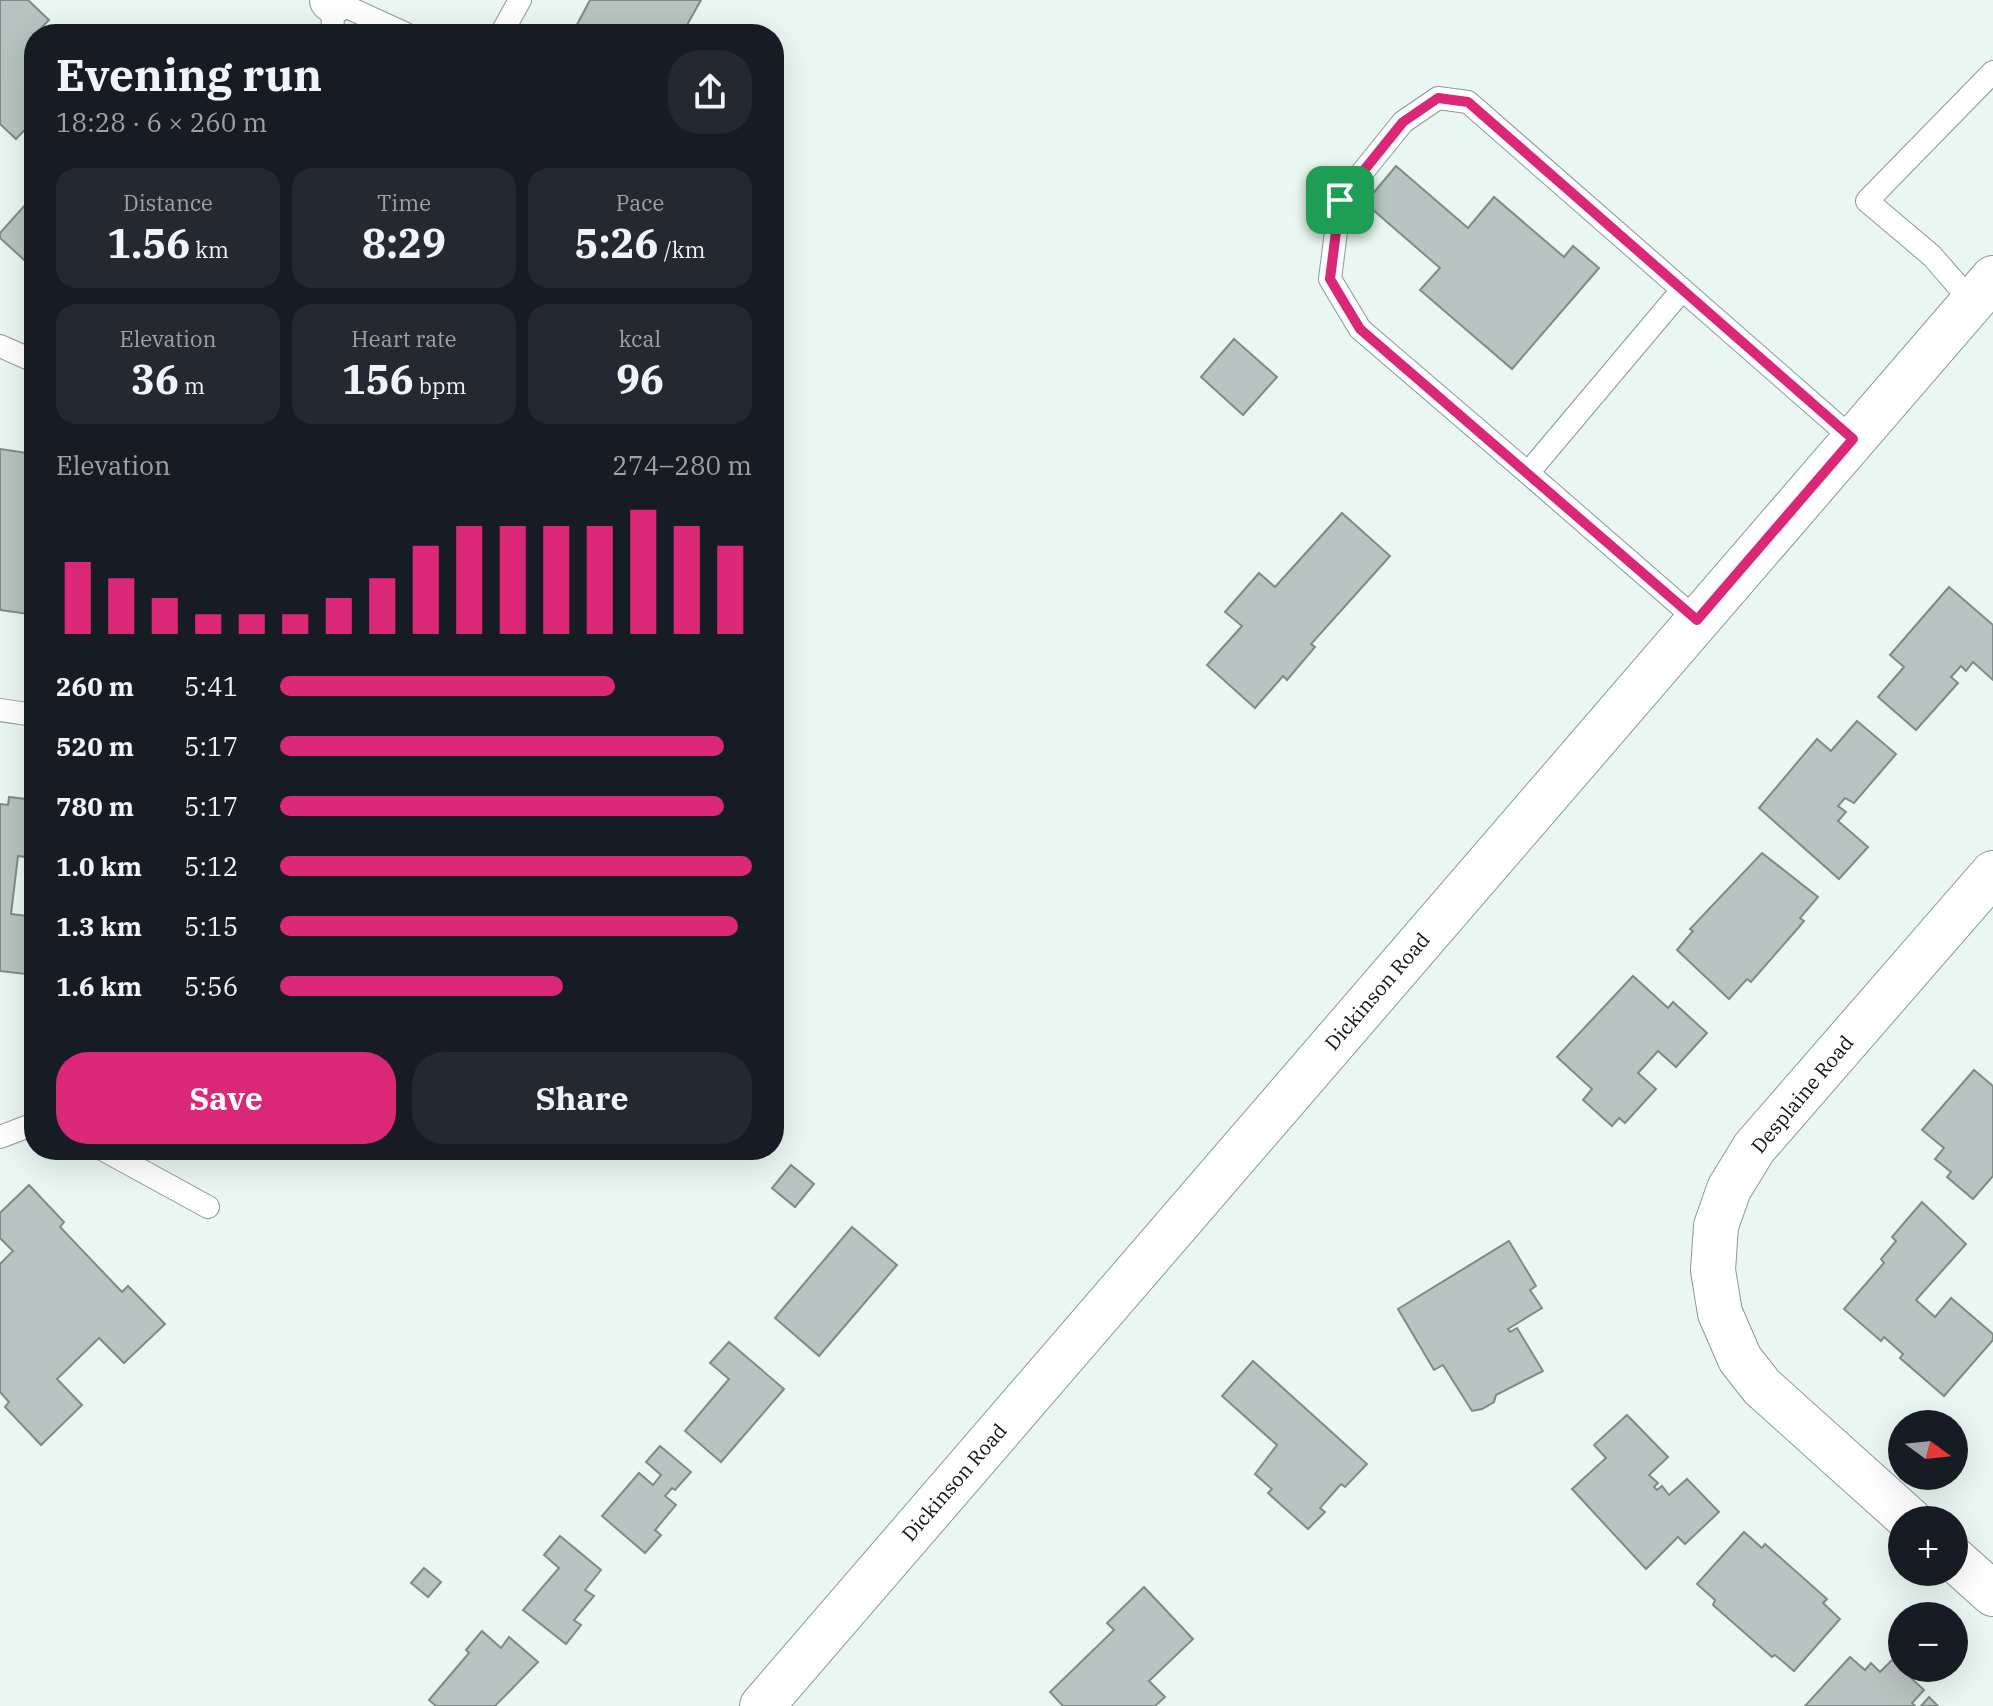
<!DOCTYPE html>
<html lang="en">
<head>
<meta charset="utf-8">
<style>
	body { margin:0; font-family:"IBM Plex Serif",serif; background:#242831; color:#f1f3f6; height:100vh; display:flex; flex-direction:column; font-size:30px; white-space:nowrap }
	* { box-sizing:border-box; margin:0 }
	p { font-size:26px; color:#9ea1a6 }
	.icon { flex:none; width:44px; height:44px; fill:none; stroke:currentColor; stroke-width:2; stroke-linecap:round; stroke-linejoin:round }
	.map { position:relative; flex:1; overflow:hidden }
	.details { position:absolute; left:24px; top:24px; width:760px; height:1136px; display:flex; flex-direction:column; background:#171b24; border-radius:32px; box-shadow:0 8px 32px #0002 }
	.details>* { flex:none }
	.needle { width:52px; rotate:105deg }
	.fabs { position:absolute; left:1888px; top:1410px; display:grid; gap:16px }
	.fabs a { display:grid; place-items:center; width:80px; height:80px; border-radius:50%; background:#171b24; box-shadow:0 8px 32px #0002; font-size:40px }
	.pin { position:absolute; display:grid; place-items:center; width:68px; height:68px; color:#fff; margin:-34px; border-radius:16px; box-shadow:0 4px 12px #0006 }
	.round { display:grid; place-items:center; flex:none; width:84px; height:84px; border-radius:32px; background:#242831 }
	.headline { display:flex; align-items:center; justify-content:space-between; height:136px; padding:0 32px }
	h1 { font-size:44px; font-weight:800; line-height:60px }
	.figures { display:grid; grid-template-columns:repeat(3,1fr); gap:12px; height:136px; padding:8px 32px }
	.figures div { display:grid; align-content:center; border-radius:20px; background:#242831; text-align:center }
	.figures b { font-size:40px; font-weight:800 }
	.figures small { font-size:22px; font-weight:400 }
	.figures p { font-size:22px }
	.chart { height:224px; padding:16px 32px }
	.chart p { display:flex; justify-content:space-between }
	.chart svg { width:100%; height:144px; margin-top:8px; stroke:#db2777; stroke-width:6 }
	.primary-button { display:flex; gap:16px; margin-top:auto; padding:16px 32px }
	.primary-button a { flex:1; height:92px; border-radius:32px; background:#db2777; color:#fff; font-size:32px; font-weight:800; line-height:92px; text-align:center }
	.primary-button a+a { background:#242831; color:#f1f3f6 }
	ul { padding:0 32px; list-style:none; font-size:26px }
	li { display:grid; grid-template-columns:128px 96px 1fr; align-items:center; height:60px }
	li i { height:20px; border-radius:10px; background:#db2777 }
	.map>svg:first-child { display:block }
</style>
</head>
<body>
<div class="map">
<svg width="1993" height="1706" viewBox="0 0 1993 1706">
	<rect width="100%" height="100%" fill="#e9f6f2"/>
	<g fill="#b8c4c1" stroke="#7f8b88" stroke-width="2">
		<path d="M0 0H28L49 20 28 42 34 48V120L16 139 0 124Z"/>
		<path d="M590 0H701L682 34H572Z"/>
		<path d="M1396 166 1468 228 1494 197 1564 257 1573 246 1599 268 1512 369 1420 290 1440 268 1365 203Z"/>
		<path d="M34 195V269L0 238V233Z"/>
		<path d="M1234 339 1277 377 1243 415 1201 377Z"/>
		<path d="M0 449 34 454V621L28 620 29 614 0 610Z"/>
		<path d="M1342 513 1390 556 1311 644 1315 647 1287 680 1283 676 1255 708 1207 665 1242 626 1225 612 1259 573 1275 587Z"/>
		<path d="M1949 587 1993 625V680L1973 662 1966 671 1961 666 1951 677 1958 683 1916 730 1878 697 1904 667 1890 655Z"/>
		<path d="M1857 721 1896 754 1854 803 1845 798 1838 806 1846 812 1838 821 1868 847 1839 879 1759 808 1817 739 1831 751Z"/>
		<path d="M9 797 34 800V858L18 856 11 914 34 917V975L0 971V804L8 805Z"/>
		<path d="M1762 853 1818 897 1800 918 1804 921 1799 927 1751 982 1747 979 1729 999 1677 950 1693 931 1690 929Z"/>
		<path d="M1633 976 1668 1008 1673 1002 1707 1033 1676 1067 1658 1051 1638 1073 1656 1089 1625 1123 1619 1118 1612 1126 1583 1100 1592 1089 1557 1057Z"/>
		<path d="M1974 1070 1993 1086V1176L1973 1199 1947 1177 1951 1172 1935 1159 1944 1148 1922 1130Z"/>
		<path d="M791 1165 814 1184 795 1207 772 1188Z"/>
		<path d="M29 1185 64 1222 60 1227 122 1292 128 1286 165 1324 124 1363 99 1338 57 1379 82 1405 41 1445 5 1407 9 1402 0 1392V1264L13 1251 0 1238V1213Z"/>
		<path d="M1922 1202 1966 1244 1916 1300 1935 1317 1951 1298 1993 1334V1340L1944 1396 1900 1358 1903 1354 1884 1337 1881 1341 1844 1309 1884 1263 1881 1259 1896 1241 1892 1237Z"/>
		<path d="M852 1227 897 1265 819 1356 775 1318Z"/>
		<path d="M1509 1241 1536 1286 1530 1290 1542 1308 1508 1329 1510 1332 1517 1328 1543 1371 1496 1395 1494 1402 1482 1409 1472 1411 1443 1365 1434 1370 1398 1309Z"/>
		<path d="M729 1342 784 1389 721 1462 685 1431 729 1379 710 1363Z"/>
		<path d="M1253 1361 1367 1464 1345 1487 1341 1484 1320 1508 1325 1512 1308 1529 1268 1493 1272 1489 1255 1474 1277 1445 1222 1396Z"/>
		<path d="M1627 1415 1668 1457 1649 1475 1658 1483 1654 1487 1657 1490 1662 1486 1669 1495 1687 1479 1719 1512 1685 1544 1678 1537 1646 1569 1572 1489 1606 1458 1594 1445Z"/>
		<path d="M660 1446 691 1472 675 1490 672 1488 665 1496 676 1505 655 1530 661 1535 645 1553 602 1516 639 1473 653 1485 661 1475 646 1462Z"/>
		<path d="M1744 1532 1762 1548 1765 1544 1827 1599 1823 1603 1840 1619 1794 1671 1775 1655 1772 1657 1713 1605 1715 1600 1697 1584Z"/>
		<path d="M560 1536 601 1570 585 1590 594 1596 574 1620 581 1625 566 1644 523 1610 559 1568 544 1555Z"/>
		<path d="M424 1568 441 1582 428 1597 411 1583Z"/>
		<path d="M1144 1587 1193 1639 1149 1681 1165 1697 1155 1706H1063L1050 1692 1114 1630 1107 1623Z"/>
		<path d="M482 1631 501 1648 509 1637 538 1662 495 1706H436L429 1700 469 1653 466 1650Z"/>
		<path d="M1850 1657 1865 1670 1871 1663 1880 1672 1892 1660 1924 1690 1912 1703 1915 1706H1805Z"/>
		<path d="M1929 1697 1938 1706H1921Z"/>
	</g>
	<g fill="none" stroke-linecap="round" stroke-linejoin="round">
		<g stroke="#8d9895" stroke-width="24">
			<g id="service">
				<path d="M332 34 334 1 406 34"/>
				<path d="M501 34 520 0"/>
				<path d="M1682 290 1528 473 1697 620"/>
				<path d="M1972 302 1932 256 1867 201 1993 72"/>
				<path d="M0 346 34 361"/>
				<path d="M1528 473 1360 329 1330 279 1340 200 1403 122 1438 98 1468 102 1853 439"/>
				<path d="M0 710 34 715"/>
				<path d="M0 1137 34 1124"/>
				<path d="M104 1150 208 1207"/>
			</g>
		</g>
		<g stroke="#8d9895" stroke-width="46">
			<g id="minor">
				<path d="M332 0 334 1"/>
				<path d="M1910 1520 1762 1387 1740 1359 1720 1313 1713 1270 1716 1226 1729 1189 1754 1148 1993 873"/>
				<path d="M1954 1559 1993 1594"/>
			</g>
		</g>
		<g stroke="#8d9895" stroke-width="46">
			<path id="tertiary" d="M762 1706 1993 278"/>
		</g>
		<use href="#service" stroke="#fff" stroke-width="22"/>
		<use href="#minor" stroke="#fff" stroke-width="44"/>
		<use href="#tertiary" stroke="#fff" stroke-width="44"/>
	</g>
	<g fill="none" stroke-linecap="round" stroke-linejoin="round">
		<g stroke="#fff" stroke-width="16">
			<path id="route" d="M1438 98 1468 102 1853 439 1697 620 1360 329 1330 279 1340 200 1403 122Z"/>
		</g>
		<use href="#route" stroke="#db2777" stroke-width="10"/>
	</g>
	<g text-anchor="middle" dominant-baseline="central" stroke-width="8" stroke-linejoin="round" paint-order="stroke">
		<g font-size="20" fill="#111615" stroke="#fff">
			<text transform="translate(1377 991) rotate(-49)">Dickinson Road</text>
			<text transform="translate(1802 1094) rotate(-50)">Desplaine Road</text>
			<text transform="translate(954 1482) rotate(-49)">Dickinson Road</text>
		</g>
	</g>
</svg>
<div class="fabs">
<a><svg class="needle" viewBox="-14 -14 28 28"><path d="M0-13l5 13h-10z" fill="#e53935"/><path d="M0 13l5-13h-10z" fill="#9ea1a6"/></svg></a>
<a>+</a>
<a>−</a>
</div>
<div class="pin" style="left:1340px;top:200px;background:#1e9e55"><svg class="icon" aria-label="arrive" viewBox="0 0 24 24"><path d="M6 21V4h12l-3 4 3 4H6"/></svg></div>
<section class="details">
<div class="headline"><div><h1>Evening run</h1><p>18:28 · 6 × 260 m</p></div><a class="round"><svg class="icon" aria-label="share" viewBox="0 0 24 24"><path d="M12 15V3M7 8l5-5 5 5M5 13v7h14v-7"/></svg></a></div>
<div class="figures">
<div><p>Distance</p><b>1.56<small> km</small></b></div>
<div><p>Time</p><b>8:29</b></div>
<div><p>Pace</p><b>5:26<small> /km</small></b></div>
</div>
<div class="figures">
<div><p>Elevation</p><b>36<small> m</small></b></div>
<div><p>Heart rate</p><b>156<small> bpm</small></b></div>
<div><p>kcal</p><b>96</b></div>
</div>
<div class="chart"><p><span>Elevation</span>274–280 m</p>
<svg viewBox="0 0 160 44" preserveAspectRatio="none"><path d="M5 44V22M15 44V27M25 44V33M35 44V38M45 44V38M55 44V38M65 44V33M75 44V27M85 44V17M95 44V11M105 44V11M115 44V11M125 44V11M135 44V6M145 44V11M155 44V17"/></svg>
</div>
<ul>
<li><b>260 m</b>5:41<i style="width:71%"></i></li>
<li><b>520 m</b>5:17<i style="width:94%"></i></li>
<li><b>780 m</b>5:17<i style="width:94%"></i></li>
<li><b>1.0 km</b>5:12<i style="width:100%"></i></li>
<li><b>1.3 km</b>5:15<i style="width:97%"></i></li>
<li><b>1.6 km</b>5:56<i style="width:60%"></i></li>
</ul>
<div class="primary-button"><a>Save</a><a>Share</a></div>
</section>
</div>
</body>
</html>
